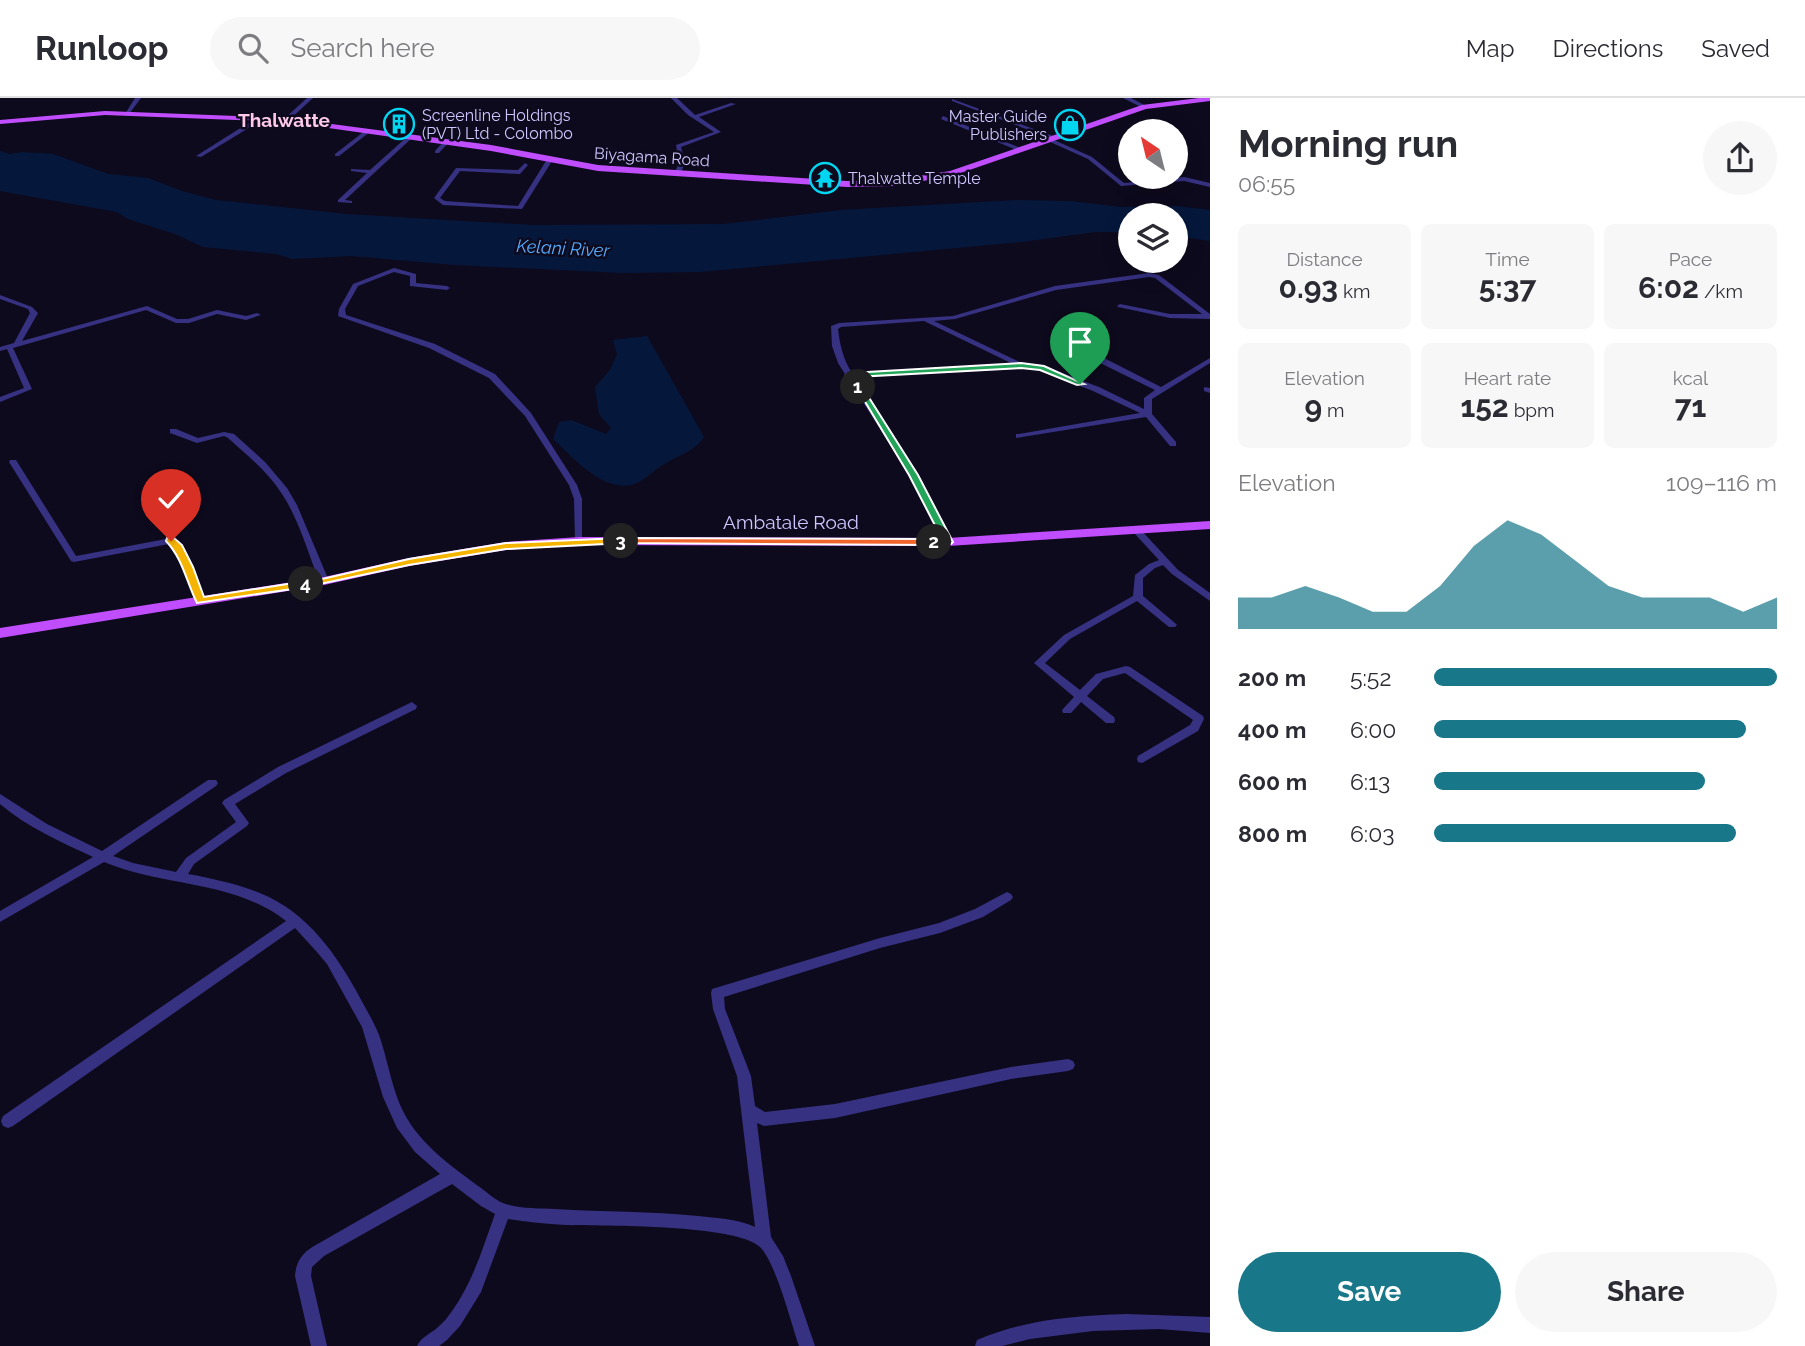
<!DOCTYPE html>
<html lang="en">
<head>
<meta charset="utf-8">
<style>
	body { margin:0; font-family:Raleway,sans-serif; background:#f7f7f7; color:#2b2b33; height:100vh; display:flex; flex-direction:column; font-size:26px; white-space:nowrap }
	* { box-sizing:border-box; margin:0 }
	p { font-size:23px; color:#7c7c81 }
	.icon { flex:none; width:38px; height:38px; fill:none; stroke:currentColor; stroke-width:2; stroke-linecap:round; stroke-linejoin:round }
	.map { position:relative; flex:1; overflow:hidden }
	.sheet { display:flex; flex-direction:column; background:#fff; width:595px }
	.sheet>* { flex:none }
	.needle { width:46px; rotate:325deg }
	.buttons { position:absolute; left:1118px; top:21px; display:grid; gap:14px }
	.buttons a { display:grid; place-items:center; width:70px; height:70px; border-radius:50%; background:#fff; box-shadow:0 4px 18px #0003; font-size:35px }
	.pin { position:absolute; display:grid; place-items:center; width:60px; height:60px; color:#fff; margin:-72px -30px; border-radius:50% 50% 50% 0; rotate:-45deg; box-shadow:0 0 7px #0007 }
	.pin .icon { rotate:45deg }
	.km { position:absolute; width:35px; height:35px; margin:-18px; border-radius:50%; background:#222; color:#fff; font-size:19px; line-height:35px; text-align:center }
	.round { display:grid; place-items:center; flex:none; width:74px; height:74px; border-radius:37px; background:#f7f7f7 }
	.summary { display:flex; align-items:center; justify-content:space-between; height:119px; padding:0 28px }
	h1 { font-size:38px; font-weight:700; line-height:52px }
	.metrics { display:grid; grid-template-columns:repeat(3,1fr); gap:10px; height:119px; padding:7px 28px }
	.metrics div { display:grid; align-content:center; border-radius:10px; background:#f7f7f7; text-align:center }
	.metrics b { font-size:30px; font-weight:700 }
	.metrics small { font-size:19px; font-weight:400 }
	.metrics p { font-size:19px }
	.chart { height:196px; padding:14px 28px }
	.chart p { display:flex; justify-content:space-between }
	.chart svg { width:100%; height:126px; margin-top:7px; fill:#187789; opacity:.7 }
	.button { display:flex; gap:14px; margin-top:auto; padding:14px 28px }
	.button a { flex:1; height:80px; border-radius:42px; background:#187789; color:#fff; font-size:28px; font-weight:700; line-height:80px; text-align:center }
	.button a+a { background:#f7f7f7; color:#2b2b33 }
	ul { padding:0 28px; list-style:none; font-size:23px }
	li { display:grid; grid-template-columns:112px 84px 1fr; align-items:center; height:52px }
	li i { height:18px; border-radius:9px; background:#187789 }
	header { display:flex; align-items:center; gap:42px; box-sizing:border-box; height:98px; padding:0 35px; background:#fff; border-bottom:2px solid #e1e1e2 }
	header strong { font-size:33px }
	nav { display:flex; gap:38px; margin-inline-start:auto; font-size:24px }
	.search { width:490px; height:63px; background:#f7f7f7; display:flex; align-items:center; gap:18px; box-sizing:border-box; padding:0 24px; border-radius:38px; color:#7c7c81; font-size:26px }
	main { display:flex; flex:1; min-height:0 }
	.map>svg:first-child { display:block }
</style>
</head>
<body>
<header>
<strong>Runloop</strong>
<div class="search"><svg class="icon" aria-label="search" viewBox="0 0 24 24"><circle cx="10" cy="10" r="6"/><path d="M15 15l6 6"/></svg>Search here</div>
<nav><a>Map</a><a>Directions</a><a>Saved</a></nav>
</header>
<main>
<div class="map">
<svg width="1210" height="1248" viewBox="0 0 1210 1248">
	<rect width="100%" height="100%" fill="#0e0a1e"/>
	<g fill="#05183c">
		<path d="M0 53 10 56 22 54 53 56 108 76 148 80 182 93 216 102 346 116 532 127 724 126 841 112 1016 102 1070 103 1121 109 1177 108 1210 112V143L1176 138V117H1130V134H1095L1021 144 699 174 622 175 455 167 352 158 292 161 276 156 203 149 175 136 128 121 117 114 0 93Z"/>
		<path d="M647 238 704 339C694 354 679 357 664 366 654 372 642 385 631 387 601 393 573 359 553 341L559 324 571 322 606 336 611 330 599 316 595 289 610 272 617 256 613 242Z"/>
	</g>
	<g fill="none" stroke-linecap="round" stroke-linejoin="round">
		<g fill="#363181" fill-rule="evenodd">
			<path d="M135 0H141L129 16H125Z"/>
			<path d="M307 0H313L288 23H284V21Z"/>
			<path d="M671 0H677L695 17 731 5 736 6 699 19 721 34 681 49C684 60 687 70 677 78L674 76 679 65 676 47 714 34 688 17Z"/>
			<path d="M952 1 1056 39V41L1054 42 1092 59 1124 85 1184 79 1210 85V89L1184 83 1121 88 1088 61 1048 43 1047 42 1050 40 952 3Z"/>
			<path d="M943 18 1023 51 1024 52 1019 53 941 21Z"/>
			<path d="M258 19 263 20 247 31 201 59 196 58Z"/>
			<path d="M366 32 371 33 339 58H335V56Z"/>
			<path d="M408 38 413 39 345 102 352 103V105L338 104V102L367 75 351 73V71L370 72Z"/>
			<path d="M444 43 449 44 439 55H435V53Z"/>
			<path d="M549 61 552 63 522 111 443 107 434 100 456 70 518 72 525 65 528 67 520 76 460 73 440 100 445 103 518 108 546 63Z"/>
			<path d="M394 170 416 176V185L447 188 450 190 447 192 410 188V178L394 174 358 188 345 211 346 217 435 246 495 276 531 315 577 387 582 401V445L579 446 575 443 574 401 569 387 525 318 489 280 429 250 338 218 339 211 353 186Z"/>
			<path d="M1149 175 1159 177 1210 216V221L1170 220 1118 209 1117 208 1120 206 1170 216H1202L1155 180 1149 179 1056 192 955 221 934 223 1024 266H1038L1099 289 1144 311V300L1155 292 1096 263 1084 250 1074 229 1075 227H1081L1091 249 1102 259 1161 289 1210 260V265L1152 301V316L1176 344V348H1170L1146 319 1016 340V336H1019L1140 315 1093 293 1034 270 855 279 918 378 952 444 948 447 945 446 910 378 838 265 832 248 831 228 839 225 953 218 1055 188ZM924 223 1015 267 852 275C843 261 840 247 838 231L841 229Z"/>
			<path d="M0 197 32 209 38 215 22 243 147 208 177 221H188L217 212 246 218 257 215 261 217 246 222 217 216 189 225H176L146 212 13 250 32 291 0 304V299L24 290 7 251 0 253V249L14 245 30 215 28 211 0 201Z"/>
			<path d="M1204 289 1210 290V295L1204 293Z"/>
			<path d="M170 331H176L198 340 224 334 234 336 265 364 287 390 297 407 329 483 327 485H321L319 483C308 454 299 422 282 396 268 374 247 357 228 340L224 338 197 345 170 335Z"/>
			<path d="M10 362H16L76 458 171 440 174 441 190 463 205 503 203 505 200 506 195 503 181 463 169 446 74 464 71 463 9 364Z"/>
			<path d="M1137 430 1140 431 1178 472 1210 495V503L1172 476 1163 467 1155 470 1143 480V498L1175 525 1177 527 1175 529H1169L1137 503 1070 541 1045 565 1080 592 1096 576 1126 568 1130 569 1203 618 1204 621 1198 633 1142 665 1138 664 1137 661 1138 658 1190 627 1193 622 1125 575 1103 581 1087 598 1114 619 1115 622 1114 625H1106L1081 604 1071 615H1063L1062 612 1074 599 1034 565 1064 537 1133 498 1135 477 1149 466 1159 462 1134 435 1133 433Z"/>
			<path d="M412 604 417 608 416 611 286 675 235 706 249 725 247 728 194 766 188 776C215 781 243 787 269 799 314 821 342 865 365 909 370 918 375 927 379 937 389 965 392 996 408 1022 425 1050 455 1071 481 1090 488 1095 495 1102 503 1105 518 1111 539 1110 555 1111 603 1114 651 1113 698 1118 717 1120 738 1121 755 1129L737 978 713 911 711 895 712 891 880 840 939 825 975 811 1003 796 1007 794 1011 796 1013 799 1011 802 983 819 940 835 880 850 724 899 725 911 751 978 755 1008 765 1014 835 1006 1011 969 1068 961 1073 963 1075 967 1073 971 1068 973 1011 981 835 1020 764 1028 757 1025 771 1139 783 1158 791 1178 815 1248H799C791 1225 776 1165 760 1149 736 1126 604 1128 566 1127 546 1126 527 1124 508 1121L481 1194 460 1228 447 1242 439 1248H417C421 1239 430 1236 437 1230 443 1225 448 1219 452 1213 473 1184 483 1149 495 1116L481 1108 452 1086 324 1158 312 1169 311 1178 327 1248H311L295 1178C296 1164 302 1155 314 1148L440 1076 415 1054 397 1030 383 999 362 929 327 866 316 853 295 830 13 1028 8 1030 3 1028 1 1023 3 1018 286 823C234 782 163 789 104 764L0 824V813L93 759C61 744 27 729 0 706V696L47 726 102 753 208 682H216L218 685 216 688 113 758 133 765 176 774 186 760 236 724 222 705 224 702 278 669Z"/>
			<path d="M1127 1216 1210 1219V1235L1159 1231 1093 1233 1030 1241 1002 1248H975L977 1242C1027 1221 1073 1218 1127 1216Z"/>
		</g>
		<path fill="#363181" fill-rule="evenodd" d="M1123 0H1131L1148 9 1143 10Z"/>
		<g fill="#c04eff" fill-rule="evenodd">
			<path d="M1199 0H1210V3L1146 11 952 78 894 88 847 89 598 73 491 53 286 24 105 17 0 26V22L105 13 286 20 491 47 598 67 847 83 894 82 950 73 1142 7Z"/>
			<path d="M1210 423V431L948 448 579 447 506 452 409 468 324 487 0 540V530L324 479 409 460 506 444 579 439 948 440Z"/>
		</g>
	</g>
	<path fill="#22a559" stroke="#fff" stroke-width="2" d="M1021 265 1044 268 1084 286 1077 287 1040 272 1021 270 856 279 862 289 858 292 846 277 850 275Z"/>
	<path fill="#22a559" stroke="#fff" stroke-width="2" d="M855 287H861L918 377 953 444 951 446 934 447 929 444 942 441 909 377Z"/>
	<path fill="#f0652b" stroke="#fff" stroke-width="2" d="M621 440 934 441 939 444 934 447 617 445V441Z"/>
	<path fill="#f5b400" stroke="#fff" stroke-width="2" d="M621 440 624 441V445L506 451 409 467 306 489 300 486 409 461 506 445Z"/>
	<path fill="#f5b400" stroke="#fff" stroke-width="2" d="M167 440H174L182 447 193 469 204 499 306 483 311 486 306 489 197 505C186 483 183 461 166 443Z"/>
	<defs>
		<g id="building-ring" transform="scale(1.575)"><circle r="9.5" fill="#0e0a1e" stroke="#00d5f2" stroke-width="1.5"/><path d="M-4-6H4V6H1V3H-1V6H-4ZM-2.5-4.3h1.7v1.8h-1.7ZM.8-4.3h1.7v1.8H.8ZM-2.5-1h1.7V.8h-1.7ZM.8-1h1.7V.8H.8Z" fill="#00d5f2"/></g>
		<g id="shop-ring" transform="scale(1.575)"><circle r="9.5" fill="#0e0a1e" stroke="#00d5f2" stroke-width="1.5"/><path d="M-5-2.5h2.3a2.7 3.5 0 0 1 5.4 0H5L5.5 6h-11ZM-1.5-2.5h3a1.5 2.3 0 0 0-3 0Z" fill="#00d5f2"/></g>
		<g id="temple-ring" transform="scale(1.575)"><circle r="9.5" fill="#0e0a1e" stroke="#00d5f2" stroke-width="1.5"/><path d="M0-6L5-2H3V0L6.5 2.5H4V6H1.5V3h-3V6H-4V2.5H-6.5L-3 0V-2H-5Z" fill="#00d5f2"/></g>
	</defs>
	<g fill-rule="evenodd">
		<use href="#building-ring" x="399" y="26"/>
		<use href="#shop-ring" x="1070" y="27"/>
		<use href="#temple-ring" x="825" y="80"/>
	</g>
	<g text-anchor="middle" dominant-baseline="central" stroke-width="5" stroke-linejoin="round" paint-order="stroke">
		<g font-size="16" fill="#cec7ff" stroke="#0e0a1e" text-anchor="start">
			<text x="422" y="17">Screenline Holdings<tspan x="422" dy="18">(PVT) Ltd - Colombo</tspan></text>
			<text x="1047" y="18" text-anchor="end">Master Guide<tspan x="1047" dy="18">Publishers</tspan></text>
			<text x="848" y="80">Thalwatte Temple</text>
		</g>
		<g font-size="16" fill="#cec7ff" stroke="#0e0a1e">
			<text transform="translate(652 59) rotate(4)">Biyagama Road</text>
		</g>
		<g font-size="18" font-style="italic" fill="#55adff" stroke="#0e0a1e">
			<text transform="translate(563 150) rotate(3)">Kelani River</text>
		</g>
		<g font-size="19" font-weight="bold" fill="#ffc9ea" stroke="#0e0a1e">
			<text x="284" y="22">Thalwatte</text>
		</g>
		<g font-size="19" fill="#cec7ff" stroke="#0e0a1e">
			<text x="791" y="424">Ambatale Road</text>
		</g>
	</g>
</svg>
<div class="buttons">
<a><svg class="needle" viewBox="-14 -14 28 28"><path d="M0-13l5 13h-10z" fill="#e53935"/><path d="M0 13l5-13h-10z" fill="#7c7c81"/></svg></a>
<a><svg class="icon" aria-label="layers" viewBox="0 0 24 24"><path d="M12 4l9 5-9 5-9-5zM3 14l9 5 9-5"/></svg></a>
</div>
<div class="pin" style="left:1080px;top:286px;background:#1e9e55"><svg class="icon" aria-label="arrive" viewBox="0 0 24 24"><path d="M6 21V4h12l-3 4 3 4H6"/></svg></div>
<div class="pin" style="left:171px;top:443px;background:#d93025"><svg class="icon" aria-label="check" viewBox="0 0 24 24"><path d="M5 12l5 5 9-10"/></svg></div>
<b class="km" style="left:858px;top:289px">1</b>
<b class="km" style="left:934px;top:444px">2</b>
<b class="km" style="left:621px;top:443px">3</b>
<b class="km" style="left:306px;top:486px">4</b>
</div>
<section class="sheet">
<div class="summary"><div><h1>Morning run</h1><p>06:55</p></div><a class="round"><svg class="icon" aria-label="share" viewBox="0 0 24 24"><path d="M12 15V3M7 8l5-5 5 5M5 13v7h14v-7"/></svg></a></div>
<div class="metrics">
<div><p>Distance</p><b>0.93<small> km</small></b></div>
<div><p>Time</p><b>5:37</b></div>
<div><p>Pace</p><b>6:02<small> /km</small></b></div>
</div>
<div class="metrics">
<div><p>Elevation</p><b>9<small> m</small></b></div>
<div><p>Heart rate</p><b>152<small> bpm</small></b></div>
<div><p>kcal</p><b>71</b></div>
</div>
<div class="chart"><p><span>Elevation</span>109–116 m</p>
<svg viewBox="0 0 160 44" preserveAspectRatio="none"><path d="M0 44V33L10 33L20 29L30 33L40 38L50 38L60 29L70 15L80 6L90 11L100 20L110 29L120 33L130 33L140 33L150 38L160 33V44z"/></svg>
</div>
<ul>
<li><b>200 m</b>5:52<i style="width:100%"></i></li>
<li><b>400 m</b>6:00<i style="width:91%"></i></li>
<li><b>600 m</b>6:13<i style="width:79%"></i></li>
<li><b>800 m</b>6:03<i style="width:88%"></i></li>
</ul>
<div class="button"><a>Save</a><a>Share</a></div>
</section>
</main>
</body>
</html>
